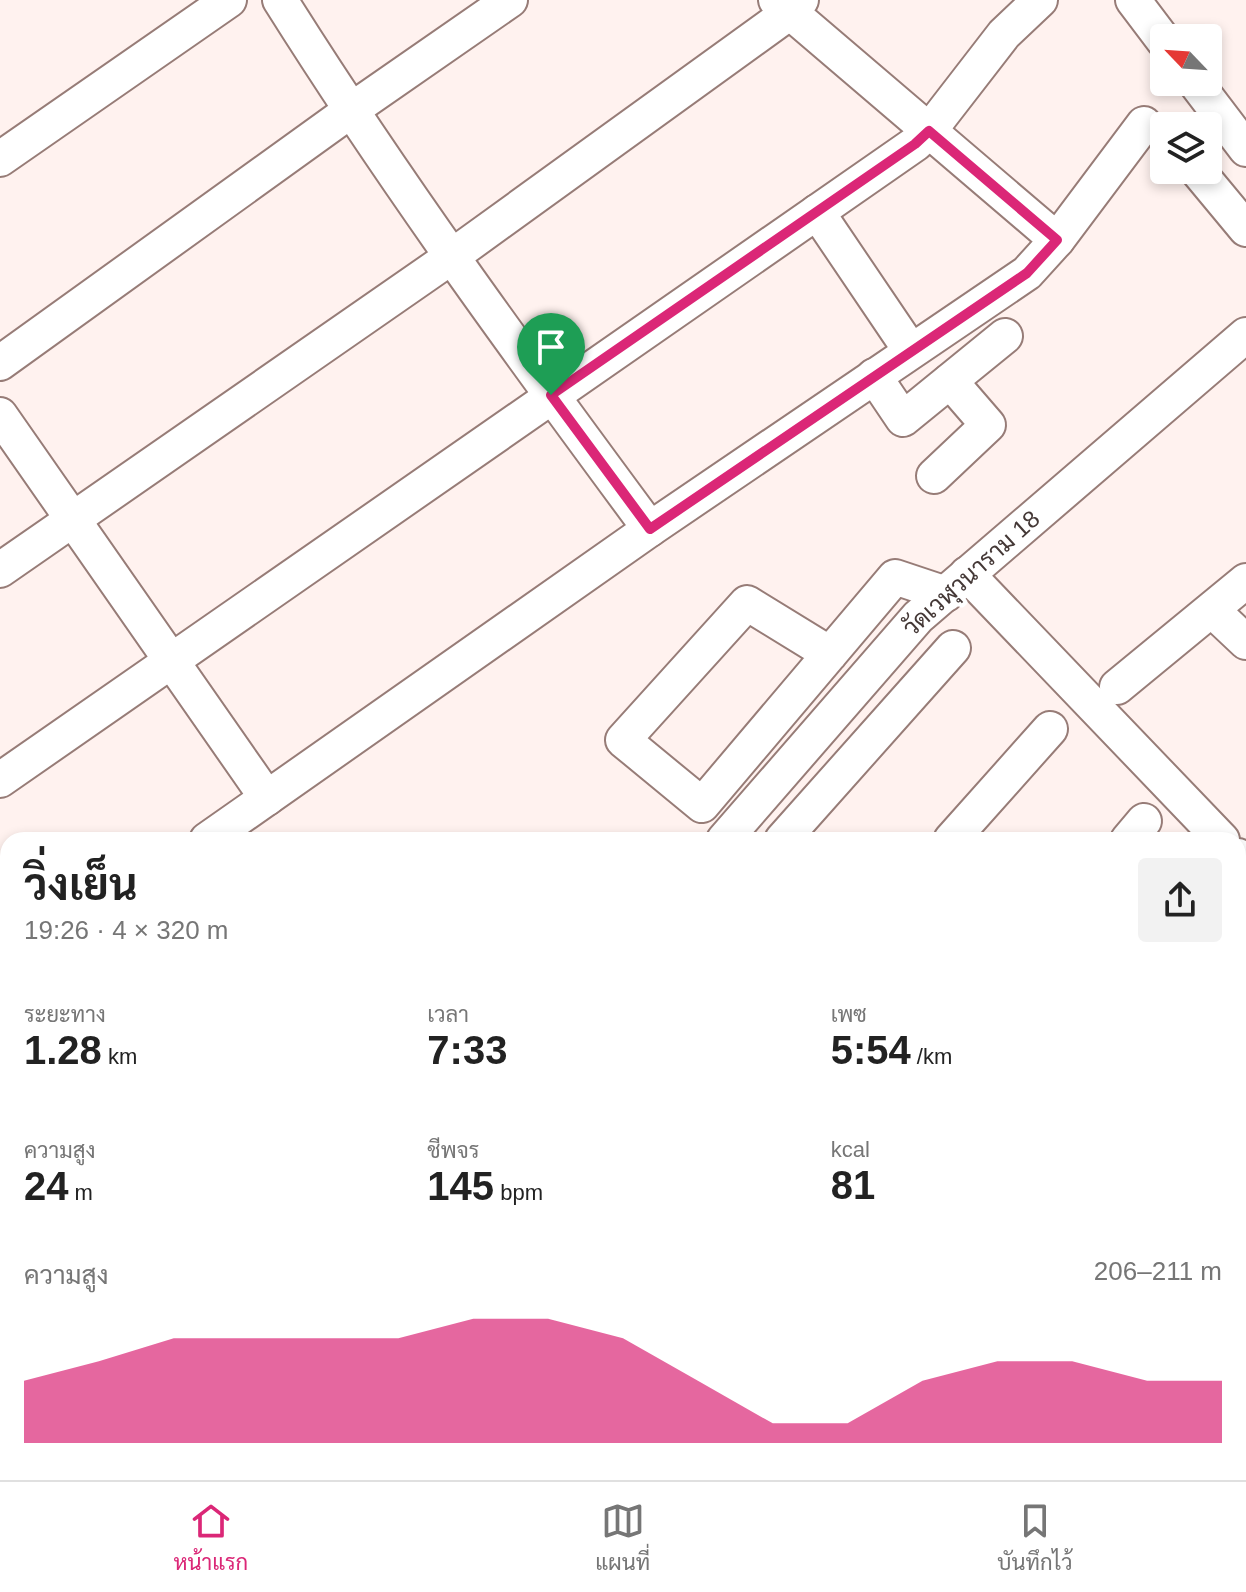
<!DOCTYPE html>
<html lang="th">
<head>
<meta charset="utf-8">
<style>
	body { margin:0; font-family:Helvetica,Sarabun,sans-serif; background:#f2f2f2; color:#222; height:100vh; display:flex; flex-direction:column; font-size:30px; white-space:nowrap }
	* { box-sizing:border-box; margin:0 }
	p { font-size:26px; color:#767676 }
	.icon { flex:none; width:44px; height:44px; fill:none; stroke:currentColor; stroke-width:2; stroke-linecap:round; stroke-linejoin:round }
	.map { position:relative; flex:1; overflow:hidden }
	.details { position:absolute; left:0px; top:832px; width:1246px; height:648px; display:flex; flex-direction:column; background:#fff; border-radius:24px 24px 0 0; box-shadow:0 4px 12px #0003 }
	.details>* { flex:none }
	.needle { width:52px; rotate:295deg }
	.fabs { position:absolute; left:1150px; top:24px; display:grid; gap:16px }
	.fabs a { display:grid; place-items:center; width:72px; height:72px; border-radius:8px; background:#fff; box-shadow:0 4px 12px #0003; font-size:40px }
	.pin { position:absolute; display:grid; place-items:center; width:68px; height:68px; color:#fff; margin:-82px -34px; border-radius:50% 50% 50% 0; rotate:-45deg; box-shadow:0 0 8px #0007 }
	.pin .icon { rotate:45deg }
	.round { display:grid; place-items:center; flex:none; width:84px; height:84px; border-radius:8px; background:#f2f2f2 }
	.overview { display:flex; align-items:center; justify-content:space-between; height:136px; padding:0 24px }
	h1 { font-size:44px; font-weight:700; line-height:60px }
	.figures { display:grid; grid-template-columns:repeat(3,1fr); gap:12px; height:136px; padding:8px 24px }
	.figures div { display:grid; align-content:center }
	.figures b { font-size:40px; font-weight:700 }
	.figures small { font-size:22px; font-weight:400 }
	.figures p { font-size:22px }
	.chart { height:224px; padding:16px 24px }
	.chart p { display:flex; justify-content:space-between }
	.chart svg { width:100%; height:144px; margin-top:8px; fill:#db2777; opacity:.7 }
	.dock { display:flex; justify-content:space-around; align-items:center; height:112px; border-top:2px solid #e0e0e0; background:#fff; font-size:22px; color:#767676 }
	.dock a { display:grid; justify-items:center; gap:4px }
	.dock .current { color:#db2777 }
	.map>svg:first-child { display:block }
</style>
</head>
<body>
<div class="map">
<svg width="1246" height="1480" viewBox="0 0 1246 1480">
	<rect width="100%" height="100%" fill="#fff2ef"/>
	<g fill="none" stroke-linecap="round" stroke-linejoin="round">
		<g stroke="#977c77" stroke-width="38">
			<g id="minor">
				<path d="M280 0C395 183 522 356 650 529"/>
				<path d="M776 0 1057 240"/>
				<path d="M1133 0 1164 41"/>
				<path d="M1195 82 1246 149"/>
				<path d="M0 159 229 0"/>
				<path d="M1197 170 1246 229"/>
				<path d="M817 212 911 351"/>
				<path d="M0 363 350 111 510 0"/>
				<path d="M874 376 903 419 1005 336"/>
				<path d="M0 415 267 798"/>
				<path d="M934 476 988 425 950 381"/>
				<path d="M0 570 451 257 790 12 801 0"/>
				<path d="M967 574 1222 840"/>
				<path d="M1212 610 1246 642"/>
				<path d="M830 654 747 603 623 740 702 805 895 577 946 594"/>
				<path d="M1117 687 1246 581"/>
				<path d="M0 780 915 144 929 131 1004 34 1040 0"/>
				<path d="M207 840 650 529 1027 273 1057 240 1144 124"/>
				<path d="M724 840 918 617 1246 335"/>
				<path d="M782 840 953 648"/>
				<path d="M951 840 1050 729"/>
				<path d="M1128 840 1144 821"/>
				<path d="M1238 856 1246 865"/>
				<path d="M1238 904 1239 902"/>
				<path d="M0 984 8 978"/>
				<path d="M1238 1101 1246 1092"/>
				<path d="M0 1116 6 1125"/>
				<path d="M0 1278 8 1285"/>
				<path d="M1238 1292 1246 1283"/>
				<path d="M1238 1405 1246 1408"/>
				<path d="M20 1480 32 1472"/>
				<path d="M738 1480 745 1472"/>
				<path d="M917 1480 924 1472"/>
			</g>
		</g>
		<use href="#minor" stroke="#fff" stroke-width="34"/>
	</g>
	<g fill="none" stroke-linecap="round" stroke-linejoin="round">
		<g stroke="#fff" stroke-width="16">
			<path id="route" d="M929 131 1057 240 1027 273 650 529 551 395 915 144Z"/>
		</g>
		<use href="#route" stroke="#db2777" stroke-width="10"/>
	</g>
	<g text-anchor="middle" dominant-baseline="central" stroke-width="8" stroke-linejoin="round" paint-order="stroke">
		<g font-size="24" fill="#443836" stroke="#fff">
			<text transform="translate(971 573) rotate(-42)">วัดเวฬุวนาราม 18</text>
		</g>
	</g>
</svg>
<div class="fabs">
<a><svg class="needle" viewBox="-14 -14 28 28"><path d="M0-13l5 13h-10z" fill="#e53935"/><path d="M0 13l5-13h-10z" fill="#767676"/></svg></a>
<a><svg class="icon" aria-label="layers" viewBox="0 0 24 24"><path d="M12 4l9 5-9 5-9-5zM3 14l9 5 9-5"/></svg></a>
</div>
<div class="pin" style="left:551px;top:395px;background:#1e9e55"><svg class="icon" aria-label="arrive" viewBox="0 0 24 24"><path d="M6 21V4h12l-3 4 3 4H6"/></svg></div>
<section class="details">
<div class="overview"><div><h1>วิ่งเย็น</h1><p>19:26 · 4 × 320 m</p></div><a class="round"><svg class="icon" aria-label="share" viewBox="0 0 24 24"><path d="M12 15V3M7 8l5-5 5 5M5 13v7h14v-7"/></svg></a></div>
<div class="figures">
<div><p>ระยะทาง</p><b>1.28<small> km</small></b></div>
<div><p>เวลา</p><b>7:33</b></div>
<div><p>เพซ</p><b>5:54<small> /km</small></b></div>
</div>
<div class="figures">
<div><p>ความสูง</p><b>24<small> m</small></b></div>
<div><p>ชีพจร</p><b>145<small> bpm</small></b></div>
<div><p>kcal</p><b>81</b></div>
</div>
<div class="chart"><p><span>ความสูง</span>206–211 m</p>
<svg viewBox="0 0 160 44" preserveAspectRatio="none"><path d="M0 44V25L10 19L20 12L30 12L40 12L50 12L60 6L70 6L80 12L90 25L100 38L110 38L120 25L130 19L140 19L150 25L160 25V44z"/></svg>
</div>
</section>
</div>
<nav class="dock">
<a class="current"><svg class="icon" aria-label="home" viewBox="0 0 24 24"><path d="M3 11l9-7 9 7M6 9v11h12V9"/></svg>หน้าแรก</a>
<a><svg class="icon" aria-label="map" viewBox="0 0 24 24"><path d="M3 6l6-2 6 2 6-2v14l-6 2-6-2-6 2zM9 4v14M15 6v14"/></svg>แผนที่</a>
<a><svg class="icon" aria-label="saved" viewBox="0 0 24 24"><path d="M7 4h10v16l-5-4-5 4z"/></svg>บันทึกไว้</a>
</nav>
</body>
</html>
